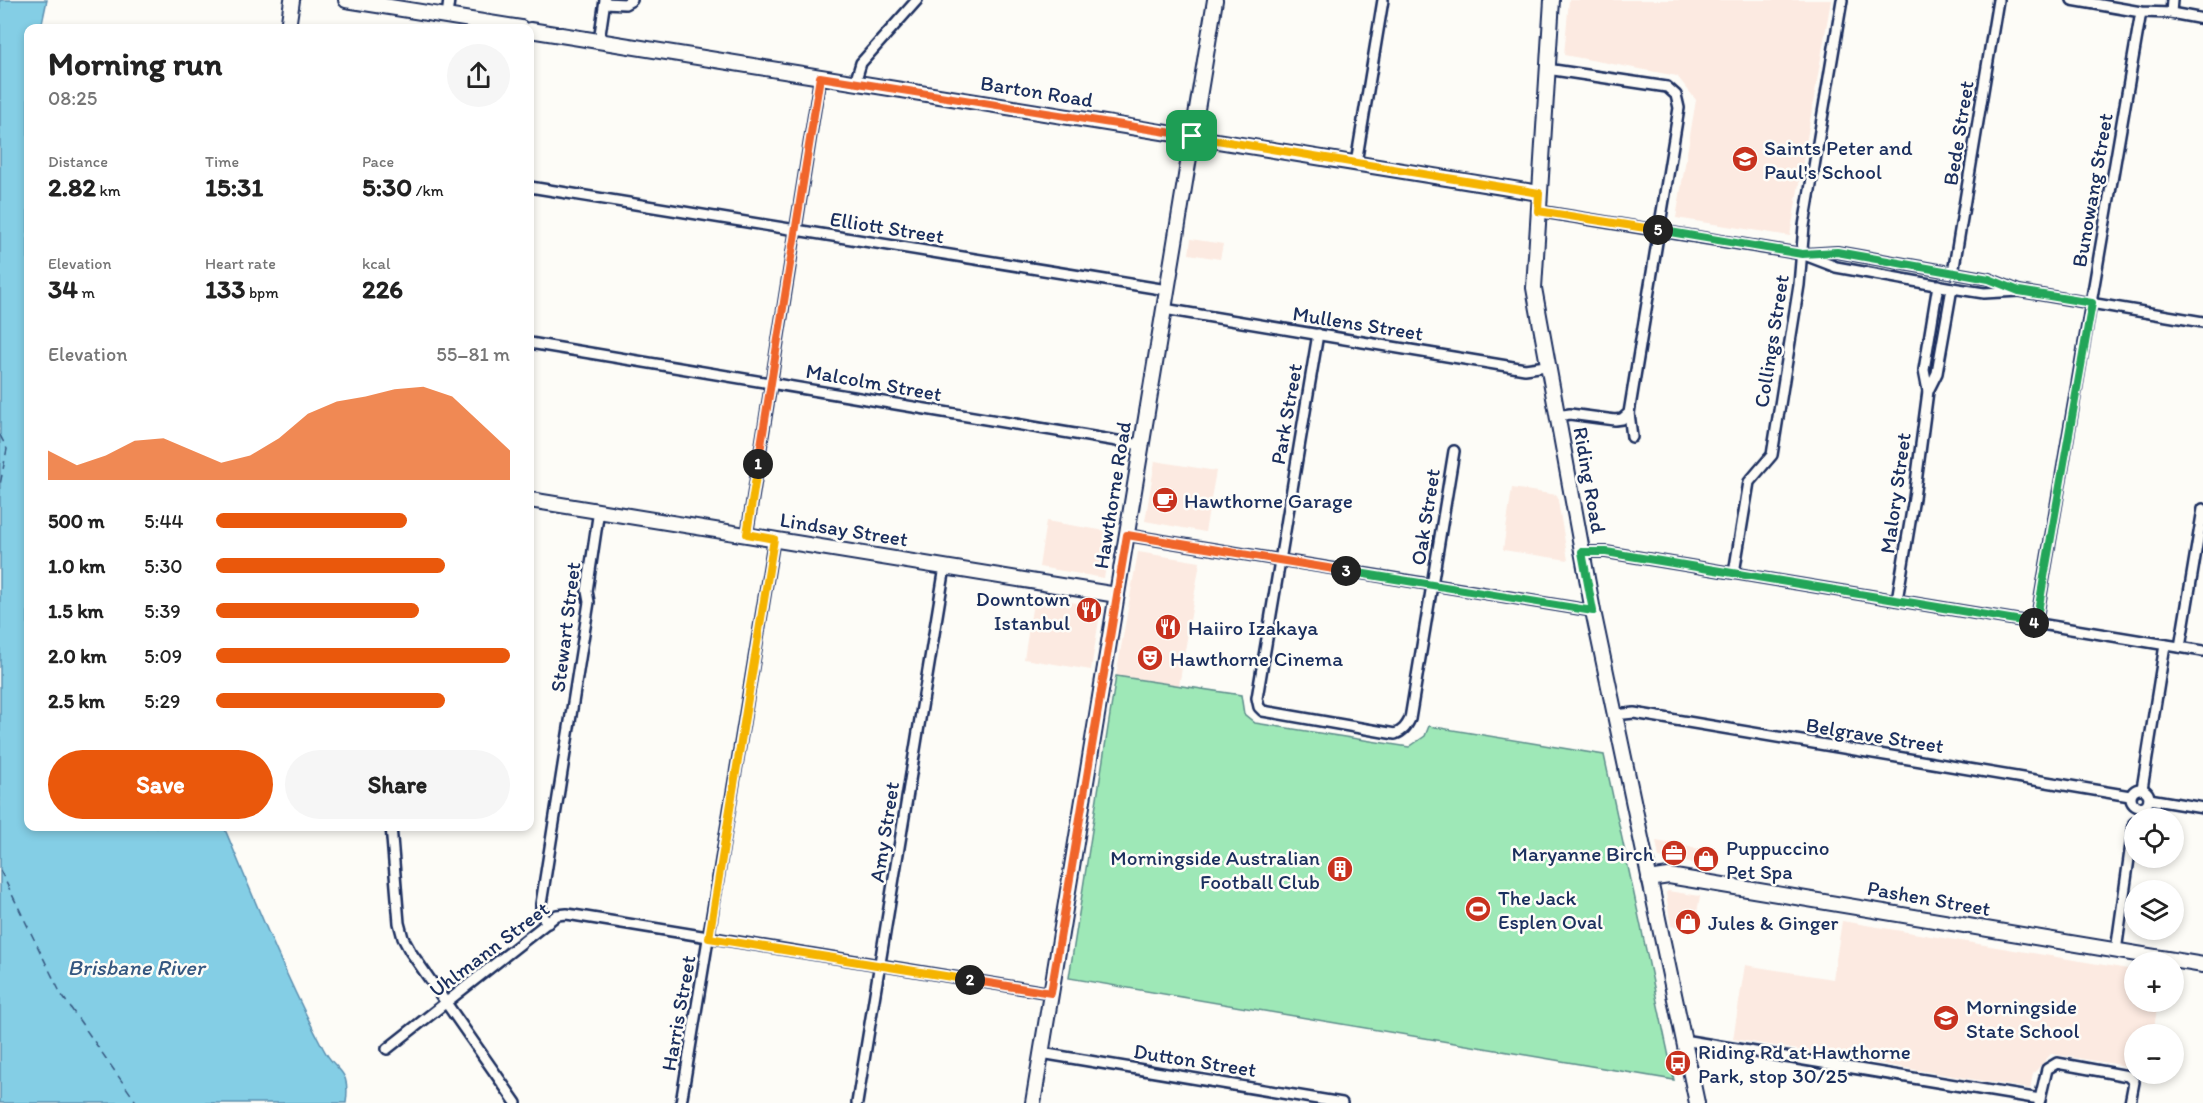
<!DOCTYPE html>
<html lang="en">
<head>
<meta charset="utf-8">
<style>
	body { margin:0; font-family:Itim,sans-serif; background:#f6f6f6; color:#222; height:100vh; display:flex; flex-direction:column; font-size:22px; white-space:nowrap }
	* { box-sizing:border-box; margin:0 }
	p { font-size:20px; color:#767676 }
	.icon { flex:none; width:33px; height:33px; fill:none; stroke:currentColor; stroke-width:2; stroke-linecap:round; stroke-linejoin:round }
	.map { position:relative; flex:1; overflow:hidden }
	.details { position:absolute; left:24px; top:24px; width:510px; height:807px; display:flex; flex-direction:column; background:#fff; border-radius:12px; box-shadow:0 3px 9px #0003 }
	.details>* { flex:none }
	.controls { position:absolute; left:2124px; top:808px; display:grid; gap:12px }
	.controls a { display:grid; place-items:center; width:60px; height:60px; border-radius:50%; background:#fff; box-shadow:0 3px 9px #0003; font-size:30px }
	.pin { position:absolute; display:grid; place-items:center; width:51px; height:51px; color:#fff; margin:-26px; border-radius:12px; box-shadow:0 3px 9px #0006 }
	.km { position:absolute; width:30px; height:30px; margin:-15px; border-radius:50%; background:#222; color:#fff; font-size:16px; line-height:30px; text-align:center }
	.round { display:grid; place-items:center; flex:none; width:63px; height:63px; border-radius:32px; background:#f6f6f6 }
	.headline { display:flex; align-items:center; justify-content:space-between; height:102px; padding:0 24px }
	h1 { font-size:33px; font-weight:800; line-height:45px }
	.metrics { display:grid; grid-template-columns:repeat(3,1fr); gap:9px; height:102px; padding:6px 24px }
	.metrics div { display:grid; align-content:center }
	.metrics b { font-size:26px; font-weight:800 }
	.metrics small { font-size:16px; font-weight:400 }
	.metrics p { font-size:16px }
	.chart { height:168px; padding:12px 24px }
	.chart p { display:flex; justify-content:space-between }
	.chart svg { width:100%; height:108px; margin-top:6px; fill:#ea580c; opacity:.7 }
	.primary-button { display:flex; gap:12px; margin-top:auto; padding:12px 24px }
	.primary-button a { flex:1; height:69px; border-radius:36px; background:#ea580c; color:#fff; font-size:24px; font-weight:800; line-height:69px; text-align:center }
	.primary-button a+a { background:#f6f6f6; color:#222 }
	ul { padding:0 24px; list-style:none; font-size:20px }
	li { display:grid; grid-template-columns:96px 72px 1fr; align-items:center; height:45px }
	li i { height:15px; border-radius:8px; background:#ea580c }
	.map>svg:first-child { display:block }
</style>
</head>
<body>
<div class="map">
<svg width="2203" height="1103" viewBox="0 0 2203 1103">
	<rect width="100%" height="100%" fill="#fdfcf7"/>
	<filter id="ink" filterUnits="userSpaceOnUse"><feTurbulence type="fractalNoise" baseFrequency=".0167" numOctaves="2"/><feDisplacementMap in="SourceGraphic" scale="12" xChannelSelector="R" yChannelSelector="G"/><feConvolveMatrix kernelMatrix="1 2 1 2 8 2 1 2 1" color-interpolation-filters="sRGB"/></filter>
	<g filter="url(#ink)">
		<g fill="#fceae1">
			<path d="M1569 0H1831L1790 236 1676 218 1696 100 1677 76 1564 55Z"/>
			<path d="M1191 239 1223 244 1220 259 1189 254Z"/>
			<path d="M1155 461 1216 471 1205 532 1145 521Z"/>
			<path d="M1512 488 1557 495 1568 560 1503 550Z"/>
			<path d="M1046 521 1112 532 1104 578 1039 567Z"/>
			<path d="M1138 552 1200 562 1179 686 1116 676Z"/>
			<path d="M1034 596 1101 607 1091 670 1024 659Z"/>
			<path d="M1656 841 1717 852 1715 867 1659 858Z"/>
			<path d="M1668 891 1700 896 1694 930 1671 926 1666 893Z"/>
			<path d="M1842 921 2134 970V1002H2158L2153 1035H2134V1067L2051 1054 2033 1074 2030 1089 1733 1039 1745 965 1833 979Z"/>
		</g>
		<path fill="#9ee8b7" stroke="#5c8c8a" stroke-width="1.5" d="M1116 676 1241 695 1244 714 1255 723 1409 747 1425 736 1429 726 1604 755 1674 1080 1069 978Z"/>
		<path fill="#84cee5" stroke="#5a8eaf" stroke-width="1.5" d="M0 0H47L41 28H28V826L224 827C255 901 285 976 323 1048 336 1074 351 1067 346 1103H0Z"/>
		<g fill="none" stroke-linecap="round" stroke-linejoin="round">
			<g stroke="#355780" stroke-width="1.5" stroke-dasharray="8 6" stroke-linecap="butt">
				<path d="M0 435 7 449 0 485"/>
				<path d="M0 870 61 994 137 1103"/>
			</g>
			<g stroke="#1b2f5e" stroke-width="14">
				<g id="street">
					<path d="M2072 0 2141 12 2171 13 2203 19"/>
					<path d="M605 3 625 4 632 0"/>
					<path d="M2171 13 2172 0"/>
					<path d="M447 16 449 0"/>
					<path d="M599 41 605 0"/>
					<path d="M1547 69 1667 87 1676 95 1679 108 1629 413 1622 419 1615 420 1570 414 1557 416"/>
					<path d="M855 83 861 63 917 0"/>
					<path d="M1356 163 1383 0"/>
					<path d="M530 187 1167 290"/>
					<path d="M1538 211 1802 254 1836 267 1952 288 1984 293 2019 291"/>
					<path d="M1805 254 1837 252 1989 279 2019 291 2203 322"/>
					<path d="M1953 273 1998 0"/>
					<path d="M1164 309 1525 369 1546 366"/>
					<path d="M1318 334 1257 698 1259 707 1263 711 1395 734C1403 731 1406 727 1410 719L1454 451"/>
					<path d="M530 343 1141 445"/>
					<path d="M1928 391 1937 373 1952 288"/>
					<path d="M1629 413 1632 437"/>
					<path d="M747 534 820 77"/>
					<path d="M1127 535 1593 611"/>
					<path d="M1582 552H1606L2203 651"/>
					<path d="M1734 573 1749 482 1772 455 1799 285 1804 226 1842 0"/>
					<path d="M1897 600 1914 498 1928 391 1924 370 1938 285"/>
					<path d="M2036 623 2141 12"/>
					<path d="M2180 647 2203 509"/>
					<path d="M1614 715 1634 713 2130 796"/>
					<circle cx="2140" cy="798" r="9"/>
					<path d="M2142 789 2165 645"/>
					<path d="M2149 799 2203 808"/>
					<path d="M391 826 399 923 403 938 410 951 516 1103"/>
					<path d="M548 923 541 915V904L589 602 587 591 599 510"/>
					<path d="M2116 951 2134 823"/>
					<path d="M1683 1040 2040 1099"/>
					<path d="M387 1049 557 915 567 914 1051 993"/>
					<path d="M1041 1053 1342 1103"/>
					<path d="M681 1103 774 539"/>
					<path d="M857 1103 945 567"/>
					<path d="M2039 1103 2047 1069 2057 1063 2128 1076 2134 1082 2130 1103"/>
				</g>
			</g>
			<g stroke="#1b2f5e" stroke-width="18">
				<g id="secondary">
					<path d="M346 0 521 28"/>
					<path d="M1552 0 1534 288 1593 611 1697 1103"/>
					<path d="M288 28 292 0"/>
					<path d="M530 30 1539 193"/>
					<path d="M530 500 1117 595"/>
					<path d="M1649 879 1669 876 2203 965"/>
					<path d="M1033 1103 1215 0"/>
				</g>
			</g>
			<use href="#street" stroke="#fdfcf7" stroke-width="9"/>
			<use href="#secondary" stroke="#fdfcf7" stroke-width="14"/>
		</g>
	</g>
	<g fill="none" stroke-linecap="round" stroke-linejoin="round" filter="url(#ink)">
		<g stroke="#fff" stroke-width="12">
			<path id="split-1" d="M758 464 820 77 1192 136"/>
		</g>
		<g stroke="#fff" stroke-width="12">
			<path id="split-2" d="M758 464 747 534 774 539 709 938 970 980"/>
		</g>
		<g stroke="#fff" stroke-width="12">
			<path id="split-3" d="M970 980 1051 993 1127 535 1346 571"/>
		</g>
		<g stroke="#fff" stroke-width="12">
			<path id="split-4" d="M1346 571 1593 611 1582 552H1606L2034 623"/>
		</g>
		<g stroke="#fff" stroke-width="12">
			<path id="split-5" d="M1658 230 1802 254 1837 252 1989 279 2019 291 2092 303 2036 623H2034"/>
		</g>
		<g stroke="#fff" stroke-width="12">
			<path id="split-6" d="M1192 136 1539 193 1538 211 1658 230"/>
		</g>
		<use href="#split-1" stroke="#f0652b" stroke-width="8"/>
		<use href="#split-2" stroke="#f5b400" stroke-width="8"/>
		<use href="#split-3" stroke="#f0652b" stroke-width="8"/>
		<use href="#split-4" stroke="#22a559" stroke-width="8"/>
		<use href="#split-5" stroke="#22a559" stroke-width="8"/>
		<use href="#split-6" stroke="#f5b400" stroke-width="8"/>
	</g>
	<defs>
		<g id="school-disc" transform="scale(1.35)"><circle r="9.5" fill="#c8321e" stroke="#fdfcf7"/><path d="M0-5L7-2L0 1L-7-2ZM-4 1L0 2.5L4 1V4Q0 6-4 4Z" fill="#fff"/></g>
		<g id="cafe-disc" transform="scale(1.35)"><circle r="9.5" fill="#c8321e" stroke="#fdfcf7"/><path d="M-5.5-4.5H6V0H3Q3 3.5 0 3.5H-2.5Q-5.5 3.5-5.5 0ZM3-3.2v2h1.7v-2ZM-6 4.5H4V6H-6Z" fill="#fff"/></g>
		<g id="restaurant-disc" transform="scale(1.35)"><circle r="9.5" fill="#c8321e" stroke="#fdfcf7"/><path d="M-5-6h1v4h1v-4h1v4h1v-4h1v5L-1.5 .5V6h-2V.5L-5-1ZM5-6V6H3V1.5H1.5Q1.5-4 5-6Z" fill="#fff"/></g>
		<g id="theatre-disc" transform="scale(1.35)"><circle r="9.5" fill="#c8321e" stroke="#fdfcf7"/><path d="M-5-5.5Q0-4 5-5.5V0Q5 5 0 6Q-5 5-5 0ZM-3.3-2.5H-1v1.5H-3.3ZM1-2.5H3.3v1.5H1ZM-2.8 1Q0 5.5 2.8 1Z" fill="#fff"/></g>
		<g id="office-disc" transform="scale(1.35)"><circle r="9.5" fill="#c8321e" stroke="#fdfcf7"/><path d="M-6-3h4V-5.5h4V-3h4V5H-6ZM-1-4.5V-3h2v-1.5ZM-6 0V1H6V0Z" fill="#fff"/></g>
		<g id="shop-disc" transform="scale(1.35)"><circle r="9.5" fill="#c8321e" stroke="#fdfcf7"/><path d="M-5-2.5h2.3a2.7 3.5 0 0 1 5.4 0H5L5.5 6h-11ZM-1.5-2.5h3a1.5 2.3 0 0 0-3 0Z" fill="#fff"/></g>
		<g id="building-disc" transform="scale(1.35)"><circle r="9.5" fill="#c8321e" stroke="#fdfcf7"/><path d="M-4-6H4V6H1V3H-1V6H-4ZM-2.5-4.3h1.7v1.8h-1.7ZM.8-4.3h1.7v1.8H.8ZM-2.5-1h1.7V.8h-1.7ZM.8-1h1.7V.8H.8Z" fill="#fff"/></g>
		<g id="stadium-disc" transform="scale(1.35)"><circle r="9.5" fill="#c8321e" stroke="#fdfcf7"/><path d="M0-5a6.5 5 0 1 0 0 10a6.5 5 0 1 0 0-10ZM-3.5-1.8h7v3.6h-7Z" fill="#fff"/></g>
		<g id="bus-disc" transform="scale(1.35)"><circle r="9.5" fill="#c8321e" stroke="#fdfcf7"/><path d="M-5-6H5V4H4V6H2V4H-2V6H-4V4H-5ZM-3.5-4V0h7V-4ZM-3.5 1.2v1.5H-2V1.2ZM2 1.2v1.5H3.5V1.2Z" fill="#fff"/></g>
	</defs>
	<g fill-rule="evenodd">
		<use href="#school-disc" x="1745" y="159"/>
		<use href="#cafe-disc" x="1165" y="500"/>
		<use href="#restaurant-disc" x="1089" y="610"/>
		<use href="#restaurant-disc" x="1168" y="627"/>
		<use href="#theatre-disc" x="1150" y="658"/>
		<use href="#office-disc" x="1674" y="853"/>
		<use href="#shop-disc" x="1706" y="859"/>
		<use href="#building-disc" x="1340" y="869"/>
		<use href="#stadium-disc" x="1478" y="909"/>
		<use href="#shop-disc" x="1688" y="922"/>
		<use href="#school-disc" x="1946" y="1018"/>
		<use href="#bus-disc" x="1678" y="1063"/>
	</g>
	<g text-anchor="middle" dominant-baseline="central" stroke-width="5" stroke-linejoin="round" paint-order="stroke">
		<g font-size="21" fill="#1b2f5e" stroke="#fdfcf7">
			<text transform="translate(1037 91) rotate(9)">Barton Road</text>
			<text transform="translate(1958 133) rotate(-81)">Bede Street</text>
			<text transform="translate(2092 190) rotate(-80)">Bunowang Street</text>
			<text transform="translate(887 227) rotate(9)">Elliott Street</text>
			<text transform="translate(1358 323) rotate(9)">Mullens Street</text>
			<text transform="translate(1771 341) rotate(-81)">Collings Street</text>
			<text transform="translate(874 382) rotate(10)">Malcolm Street</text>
			<text transform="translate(1286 414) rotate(-80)">Park Street</text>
			<text transform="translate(1590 480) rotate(80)">Riding Road</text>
			<text transform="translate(1895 493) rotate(-82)">Malory Street</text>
			<text transform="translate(1112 495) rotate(-81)">Hawthorne Road</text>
			<text transform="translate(1425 517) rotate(-81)">Oak Street</text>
			<text transform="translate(844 529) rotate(9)">Lindsay Street</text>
			<text transform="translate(565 627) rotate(-83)">Stewart Street</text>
			<text transform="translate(1875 735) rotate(9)">Belgrave Street</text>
			<text transform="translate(884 832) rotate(-81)">Amy Street</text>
			<text transform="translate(1929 898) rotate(10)">Pashen Street</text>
			<text transform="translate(489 949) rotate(-37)">Uhlmann Street</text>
			<text transform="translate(678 1013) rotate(-80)">Harris Street</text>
			<text transform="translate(1195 1060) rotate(9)">Dutton Street</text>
		</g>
		<g font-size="21" fill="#1b2f5e" stroke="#fdfcf7" text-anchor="start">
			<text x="1764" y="147">Saints Peter and<tspan x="1764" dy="24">Paul's School</tspan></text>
			<text x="1184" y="500">Hawthorne Garage</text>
			<text x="1070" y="598" text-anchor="end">Downtown<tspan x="1070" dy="24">Istanbul</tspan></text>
			<text x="1188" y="627">Haiiro Izakaya</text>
			<text x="1170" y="658">Hawthorne Cinema</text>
			<text x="1726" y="847">Puppuccino<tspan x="1726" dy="24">Pet Spa</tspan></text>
			<text x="1654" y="853" text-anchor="end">Maryanne Birch</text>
			<text x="1320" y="857" text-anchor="end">Morningside Australian<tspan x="1320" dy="24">Football Club</tspan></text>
			<text x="1498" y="897">The Jack<tspan x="1498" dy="24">Esplen Oval</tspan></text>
			<text x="1708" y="922">Jules &amp; Ginger</text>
			<text x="1966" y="1006">Morningside<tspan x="1966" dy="24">State School</tspan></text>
			<text x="1698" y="1051">Riding Rd at Hawthorne<tspan x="1698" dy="24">Park, stop 30/25</tspan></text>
		</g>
		<g font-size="22" font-style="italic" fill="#355780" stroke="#fdfcf7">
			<text x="136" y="967">Brisbane River</text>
		</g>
	</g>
</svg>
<div class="controls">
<a><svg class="icon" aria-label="locate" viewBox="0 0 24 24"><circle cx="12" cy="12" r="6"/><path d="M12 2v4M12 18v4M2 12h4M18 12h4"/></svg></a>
<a><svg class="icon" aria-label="layers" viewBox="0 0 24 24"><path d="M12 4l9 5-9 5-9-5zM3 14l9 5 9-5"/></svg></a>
<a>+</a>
<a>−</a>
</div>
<div class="pin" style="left:1192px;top:136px;background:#1e9e55"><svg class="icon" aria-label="arrive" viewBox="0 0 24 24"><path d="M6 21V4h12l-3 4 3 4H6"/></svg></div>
<b class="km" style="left:758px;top:464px">1</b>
<b class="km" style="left:970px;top:980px">2</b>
<b class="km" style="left:1346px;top:571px">3</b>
<b class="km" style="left:2034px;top:623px">4</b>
<b class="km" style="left:1658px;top:230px">5</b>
<section class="details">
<div class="headline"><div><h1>Morning run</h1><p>08:25</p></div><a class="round"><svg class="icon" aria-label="share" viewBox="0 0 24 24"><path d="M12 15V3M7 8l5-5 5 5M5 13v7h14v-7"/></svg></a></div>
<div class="metrics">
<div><p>Distance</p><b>2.82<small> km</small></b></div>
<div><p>Time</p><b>15:31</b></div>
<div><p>Pace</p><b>5:30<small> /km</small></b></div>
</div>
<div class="metrics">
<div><p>Elevation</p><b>34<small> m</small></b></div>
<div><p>Heart rate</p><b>133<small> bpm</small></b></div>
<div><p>kcal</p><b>226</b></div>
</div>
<div class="chart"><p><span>Elevation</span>55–81 m</p>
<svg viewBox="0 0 160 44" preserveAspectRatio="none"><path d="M0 44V32L10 38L20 34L30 28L40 27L50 32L60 37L70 34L80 27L90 17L100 12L110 10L120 7L130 6L140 10L150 21L160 32V44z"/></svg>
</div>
<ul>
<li><b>500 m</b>5:44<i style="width:65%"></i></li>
<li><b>1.0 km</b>5:30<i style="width:78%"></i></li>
<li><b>1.5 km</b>5:39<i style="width:69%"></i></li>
<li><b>2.0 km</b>5:09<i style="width:100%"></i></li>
<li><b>2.5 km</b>5:29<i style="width:78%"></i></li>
</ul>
<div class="primary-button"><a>Save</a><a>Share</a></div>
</section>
</div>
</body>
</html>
